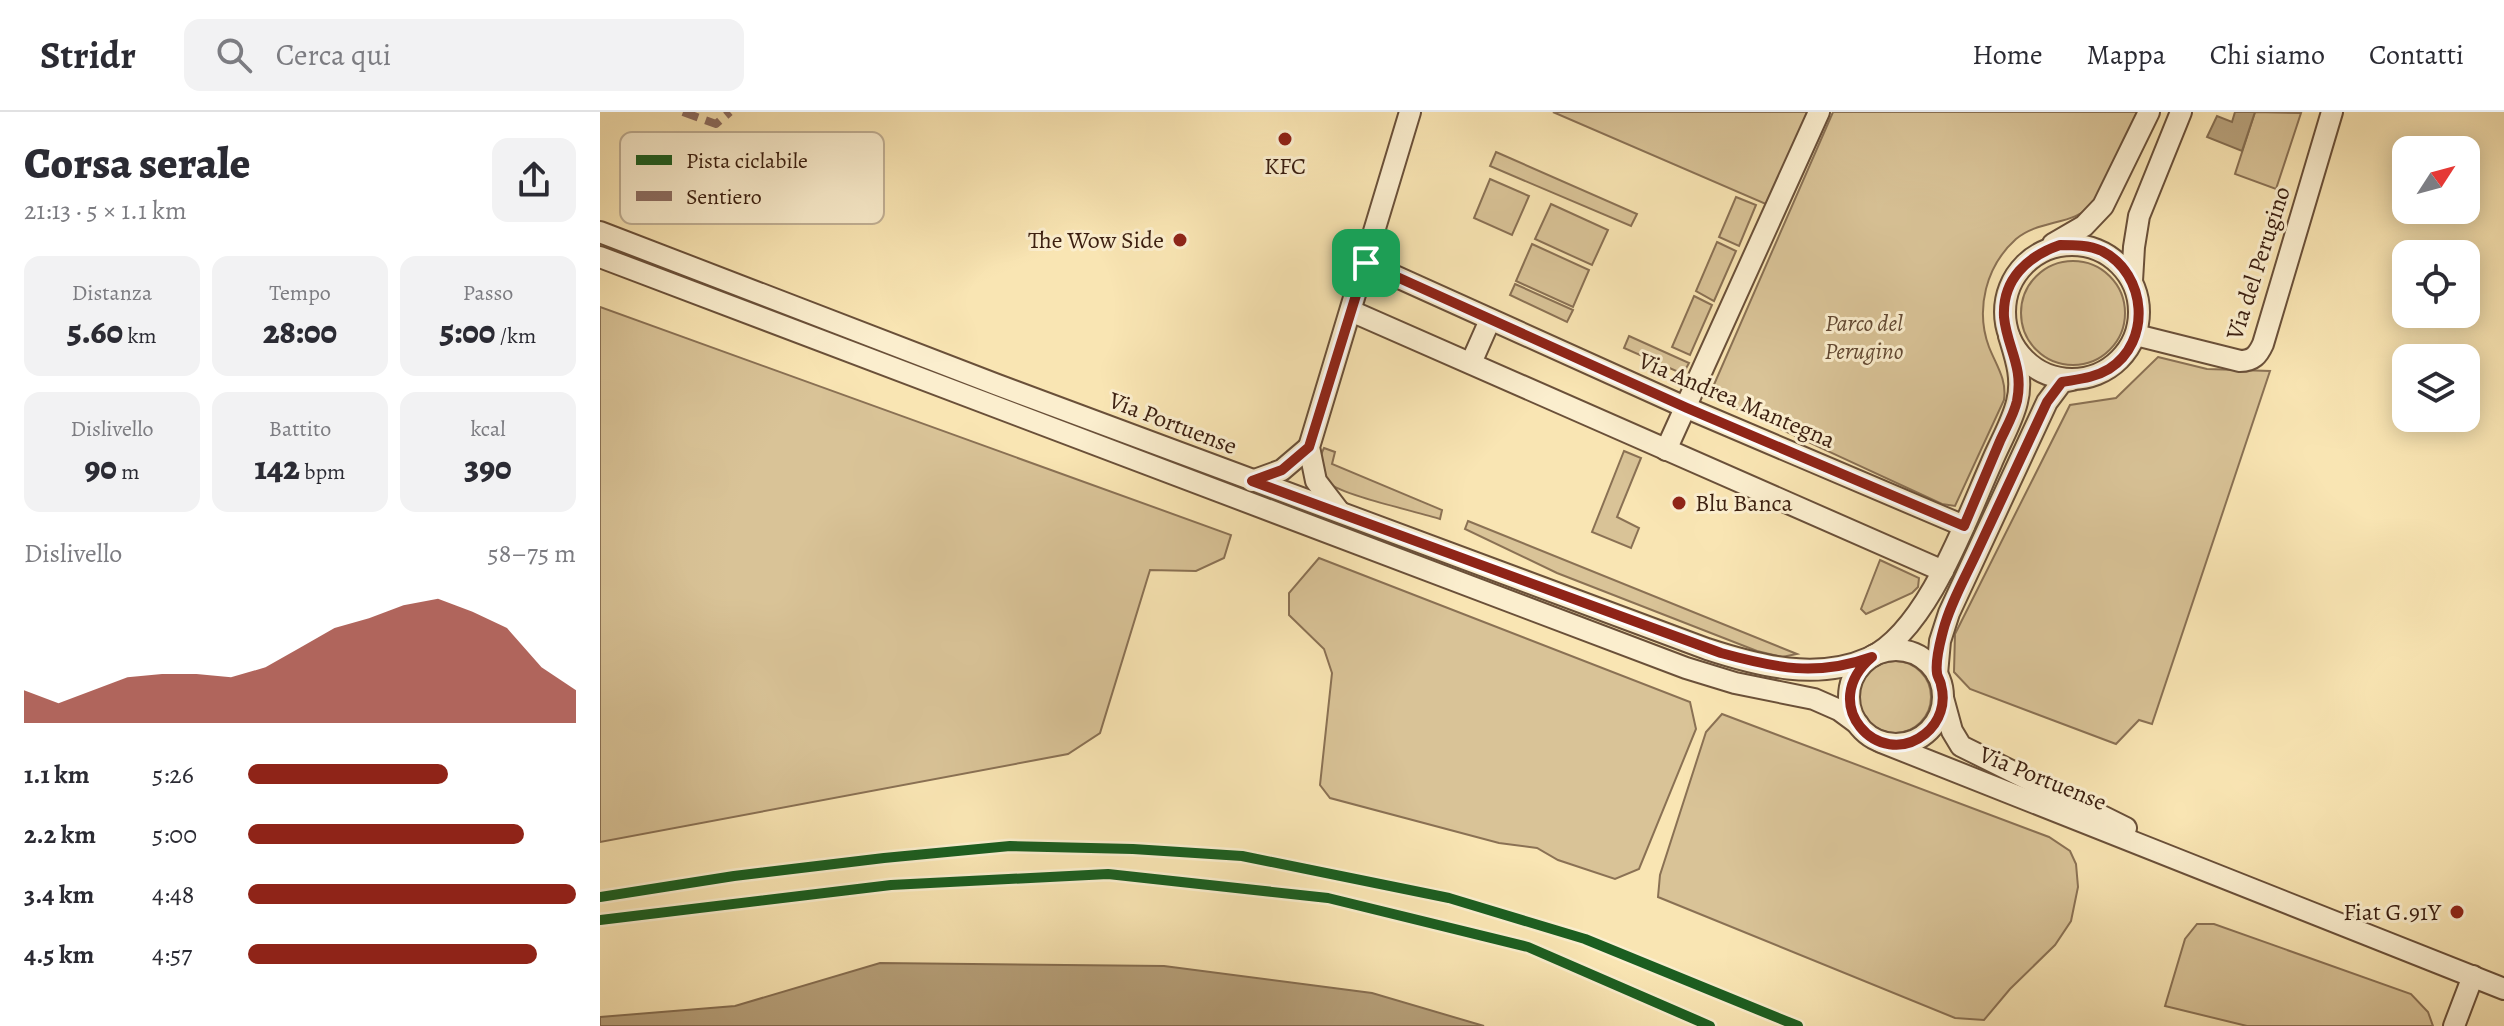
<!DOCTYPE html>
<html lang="it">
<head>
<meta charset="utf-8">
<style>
	body { margin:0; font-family:Alegreya,serif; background:#f2f2f3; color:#2b2b33; height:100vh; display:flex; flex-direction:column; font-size:30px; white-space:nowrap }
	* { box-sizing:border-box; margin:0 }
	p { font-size:26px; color:#7c7c81 }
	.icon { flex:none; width:44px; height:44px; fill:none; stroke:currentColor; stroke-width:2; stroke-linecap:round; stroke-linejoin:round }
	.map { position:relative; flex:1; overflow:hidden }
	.details { display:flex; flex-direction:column; background:#fff; width:600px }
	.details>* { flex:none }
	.needle { width:52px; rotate:54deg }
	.controls { position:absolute; left:1792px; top:24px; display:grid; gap:16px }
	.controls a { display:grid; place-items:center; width:88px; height:88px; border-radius:16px; background:#fff; box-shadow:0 4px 20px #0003; font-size:40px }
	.pin { position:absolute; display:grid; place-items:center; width:68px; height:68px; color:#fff; margin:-34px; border-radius:16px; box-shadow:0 4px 12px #0006 }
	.round { display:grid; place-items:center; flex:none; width:84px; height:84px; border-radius:16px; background:#f2f2f3 }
	.headline { display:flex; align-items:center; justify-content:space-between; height:136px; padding:0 24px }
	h1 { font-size:44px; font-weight:800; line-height:60px }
	.metrics { display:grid; grid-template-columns:repeat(3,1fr); gap:12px; height:136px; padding:8px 24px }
	.metrics div { display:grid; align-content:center; border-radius:16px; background:#f2f2f3; text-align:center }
	.metrics b { font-size:34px; font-weight:800 }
	.metrics small { font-size:22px; font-weight:400 }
	.metrics p { font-size:22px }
	.chart { height:224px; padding:16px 24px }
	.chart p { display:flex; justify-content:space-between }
	.chart svg { width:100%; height:144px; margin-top:8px; fill:#8f2418; opacity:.7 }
	ul { padding:0 24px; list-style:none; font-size:26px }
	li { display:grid; grid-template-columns:128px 96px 1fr; align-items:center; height:60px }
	li i { height:20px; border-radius:10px; background:#8f2418 }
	header { display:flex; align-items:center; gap:48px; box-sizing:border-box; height:112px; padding:0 40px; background:#fff; border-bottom:2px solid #e1e1e2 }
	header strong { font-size:38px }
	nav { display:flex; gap:44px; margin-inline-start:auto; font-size:28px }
	.search { width:560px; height:72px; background:#f2f2f3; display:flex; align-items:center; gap:20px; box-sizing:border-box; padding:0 28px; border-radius:16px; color:#7c7c81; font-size:30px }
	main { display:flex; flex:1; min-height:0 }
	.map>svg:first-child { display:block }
</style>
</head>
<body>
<header>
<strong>Stridr</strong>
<div class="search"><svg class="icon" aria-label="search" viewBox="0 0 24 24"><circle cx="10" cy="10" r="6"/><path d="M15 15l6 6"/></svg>Cerca qui</div>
<nav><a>Home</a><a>Mappa</a><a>Chi siamo</a><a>Contatti</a></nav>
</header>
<main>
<section class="details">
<div class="headline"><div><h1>Corsa serale</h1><p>21:13 · 5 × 1.1 km</p></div><a class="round"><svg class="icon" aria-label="share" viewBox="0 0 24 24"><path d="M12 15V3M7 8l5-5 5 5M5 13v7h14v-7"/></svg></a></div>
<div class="metrics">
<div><p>Distanza</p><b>5.60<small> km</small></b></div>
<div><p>Tempo</p><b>28:00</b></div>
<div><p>Passo</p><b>5:00<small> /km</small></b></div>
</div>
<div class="metrics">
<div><p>Dislivello</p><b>90<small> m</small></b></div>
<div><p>Battito</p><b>142<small> bpm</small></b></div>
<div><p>kcal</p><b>390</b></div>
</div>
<div class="chart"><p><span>Dislivello</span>58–75 m</p>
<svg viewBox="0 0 160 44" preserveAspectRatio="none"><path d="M0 44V34L10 38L20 34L30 30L40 29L50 29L60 30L70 27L80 21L90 15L100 12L110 8L120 6L130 10L140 15L150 27L160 34V44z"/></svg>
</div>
<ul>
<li><b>1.1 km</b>5:26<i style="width:61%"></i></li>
<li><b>2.2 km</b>5:00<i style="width:84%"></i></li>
<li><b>3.4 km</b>4:48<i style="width:100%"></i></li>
<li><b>4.5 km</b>4:57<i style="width:88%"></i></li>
</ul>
</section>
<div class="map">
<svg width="1904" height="914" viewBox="0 0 1904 914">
	<rect width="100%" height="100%" fill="#f9e5b3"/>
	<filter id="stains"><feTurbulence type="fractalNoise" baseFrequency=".0025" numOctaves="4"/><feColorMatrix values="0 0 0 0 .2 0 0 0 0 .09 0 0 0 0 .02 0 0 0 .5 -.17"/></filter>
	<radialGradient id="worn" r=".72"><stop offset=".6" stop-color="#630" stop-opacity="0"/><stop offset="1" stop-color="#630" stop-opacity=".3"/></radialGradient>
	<g fill="#d9c397" stroke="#8a7154" stroke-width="2">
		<path d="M953 0H1215L1175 96Z"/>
		<path d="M1233 0H1539L1494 91C1474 114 1440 107 1416 127 1386 154 1375 197 1389 235 1396 253 1407 267 1404 288L1355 394 1342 392 1109 284Z"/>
		<path d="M1655 0 1701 1 1676 77 1635 62Z"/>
		<path d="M896 40 1037 102 1031 114 890 54Z"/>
		<path d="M890 67 929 84 912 123 874 106Z"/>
		<path d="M1136 85 1156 93 1139 134 1119 125Z"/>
		<path d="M951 92 1008 118 992 153 935 127Z"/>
		<path d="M1117 130 1136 139 1114 189 1096 179Z"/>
		<path d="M932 132 989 158 973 195 916 169Z"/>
		<circle cx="1473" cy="201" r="52"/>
		<path d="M915 172 973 198 967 210 910 183Z"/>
		<path d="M1094 184 1112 193 1090 243 1072 235Z"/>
		<path d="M0 195 631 423 624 446 596 459 550 458 500 621 468 642 0 730Z"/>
		<path d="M1029 224 1089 251 1083 262 1024 236Z"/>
		<path d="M1558 245 1607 257 1670 259 1552 612 1539 608 1516 632 1370 577 1354 560 1355 522 1470 293 1516 286Z"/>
		<path d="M724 336 735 340 732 352 842 398 840 407C815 399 744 384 727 370 718 362 719 345 724 336Z"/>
		<path d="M1024 339 1041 346 1017 405 1039 416 1031 436 992 420Z"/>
		<path d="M868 409 1197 542 1182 545 1157 539 957 461 865 417Z"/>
		<path d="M719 446 1090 590 1096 617 1039 757 1015 767 958 748 937 736 899 731 730 686 720 673 732 561 724 537 689 503V481Z"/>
		<path d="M1280 448 1319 466 1318 475 1312 481 1266 502 1261 497Z"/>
		<circle cx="1295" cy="585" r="36"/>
		<path d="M1122 602 1449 725 1470 739 1476 752 1478 775 1471 809 1455 833 1410 877 1384 908 1355 906 1058 785 1060 763 1106 620Z"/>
		<path d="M1597 812H1614L1811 882 1828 900 1833 914H1647L1565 894 1585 827Z"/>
	</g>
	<g fill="#b8a27c" stroke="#866e51" stroke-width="2">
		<path d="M1635 0H1655L1642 39 1607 25 1617 4 1632 10Z"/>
		<path d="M280 851 564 854 772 881 884 914H0V905L135 894Z"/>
	</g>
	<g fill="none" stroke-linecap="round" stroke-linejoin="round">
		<g stroke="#6a5039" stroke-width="24">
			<g id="minor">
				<path d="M0 120 395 272 1107 537C1159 554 1217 569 1269 546 1327 519 1366 408 1391 352 1399 332 1412 311 1417 290 1423 267 1416 247 1409 224"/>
				<path d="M1453 132 1484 114 1503 94 1549 0"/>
				<circle cx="1472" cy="200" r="67"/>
				<path d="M0 145 1086 556 1135 571 1214 587 1239 598 1258 612"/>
				<path d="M766 151 1087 296 1364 414"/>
				<path d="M1532 169 1534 135 1539 104 1581 0"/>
				<path d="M751 199 1343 459"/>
				<path d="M1536 223 1640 249C1653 249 1658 243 1663 232L1732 0"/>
				<path d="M871 251 890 208"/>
				<path d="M1066 338 1219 0"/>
				<path d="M652 369 682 358 709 335"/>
				<path d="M739 399 716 369 709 335 810 0"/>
				<circle cx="1296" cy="585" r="47"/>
				<path d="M1337 562 1340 529 1349 501 1447 290 1462 270 1472 268"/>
				<path d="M1343 586 1352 619 1361 634 1526 716"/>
				<path d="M1281 630 1904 877"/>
				<path d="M1854 914 1873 864"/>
			</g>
		</g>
		<use href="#minor" stroke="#fbeece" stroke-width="20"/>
		<path stroke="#8d6e63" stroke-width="8" stroke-dasharray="16 8" stroke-linecap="butt" d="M83 0 116 12 130 0"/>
		<g stroke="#fbeece" stroke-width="15">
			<g id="cycleway">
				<path d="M0 785 134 764 284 746 410 734 533 737 642 744 849 786 985 827 1198 914"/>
				<path d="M0 808 291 773 508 762 728 786 928 835 1110 914"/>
			</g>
		</g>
		<use href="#cycleway" stroke="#1b5e20" stroke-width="10"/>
	</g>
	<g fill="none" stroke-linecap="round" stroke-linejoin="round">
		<g stroke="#fff" stroke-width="16">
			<path id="route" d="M1460 133C1474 133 1489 133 1502 139 1547 162 1552 230 1509 257 1494 266 1479 267 1462 270L1447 290C1424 340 1400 390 1377 440 1365 466 1350 492 1343 519 1340 531 1335 548 1337 561 1337 564 1341 570 1341 573 1346 591 1340 610 1325 622 1279 659 1216 592 1272 545 1216 565 1176 556 1121 541L652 369 682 358 709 335 766 151 1087 296 1364 414C1376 386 1388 357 1400 329 1406 316 1414 302 1417 289 1424 254 1407 236 1404 205 1402 167 1428 144 1460 133Z"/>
		</g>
		<use href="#route" stroke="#8f2418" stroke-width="10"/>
	</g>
	<g fill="#8f2418" stroke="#fbeece" stroke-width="3">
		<circle cx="685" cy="27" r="8"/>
		<circle cx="580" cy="128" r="8"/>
		<circle cx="1079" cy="391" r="8"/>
		<circle cx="1857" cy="800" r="8"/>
	</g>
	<g text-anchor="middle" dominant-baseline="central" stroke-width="6" stroke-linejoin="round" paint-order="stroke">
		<g font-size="24" fill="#3b1f10" stroke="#fbeece" text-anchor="end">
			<text x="685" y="54" text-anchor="middle">KFC</text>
			<text x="564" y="128">The Wow Side</text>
			<text x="1095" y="391" text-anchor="start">Blu Banca</text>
			<text x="1841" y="800">Fiat G.91Y</text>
		</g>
		<g font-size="24" fill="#3b1f10" stroke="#fbeece">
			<text transform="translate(1658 151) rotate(-72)">Via del Perugino</text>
			<text transform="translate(1137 288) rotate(23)">Via Andrea Mantegna</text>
			<text transform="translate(573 311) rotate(21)">Via Portuense</text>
			<text transform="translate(1443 666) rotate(22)">Via Portuense</text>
		</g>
		<g font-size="24" font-style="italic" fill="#624832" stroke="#fbeece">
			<text x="1264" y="211">Parco del<tspan x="1264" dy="28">Perugino</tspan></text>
		</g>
	</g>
	<rect x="20" y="20" width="264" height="92" rx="12" fill="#fbeece" stroke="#c1b095" stroke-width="2"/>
	<rect x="36" y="43" width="36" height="10" fill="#1b5e20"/>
	<rect x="36" y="79" width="36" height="10" fill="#8d6e63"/>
	<g font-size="22" fill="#3b1f10">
		<text x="86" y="56">Pista ciclabile</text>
		<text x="86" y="92">Sentiero</text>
	</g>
	<rect width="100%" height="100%" filter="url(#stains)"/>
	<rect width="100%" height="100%" fill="url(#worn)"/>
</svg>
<div class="controls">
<a><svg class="needle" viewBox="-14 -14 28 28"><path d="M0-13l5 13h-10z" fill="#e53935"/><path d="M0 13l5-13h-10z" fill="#7c7c81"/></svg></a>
<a><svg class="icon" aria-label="locate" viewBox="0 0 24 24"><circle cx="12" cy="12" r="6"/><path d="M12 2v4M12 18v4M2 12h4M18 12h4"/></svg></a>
<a><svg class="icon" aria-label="layers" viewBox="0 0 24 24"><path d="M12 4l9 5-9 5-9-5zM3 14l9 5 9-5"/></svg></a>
</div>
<div class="pin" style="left:766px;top:151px;background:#1e9e55"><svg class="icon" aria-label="arrive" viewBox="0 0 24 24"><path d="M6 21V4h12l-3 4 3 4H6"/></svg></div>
</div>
</main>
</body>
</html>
